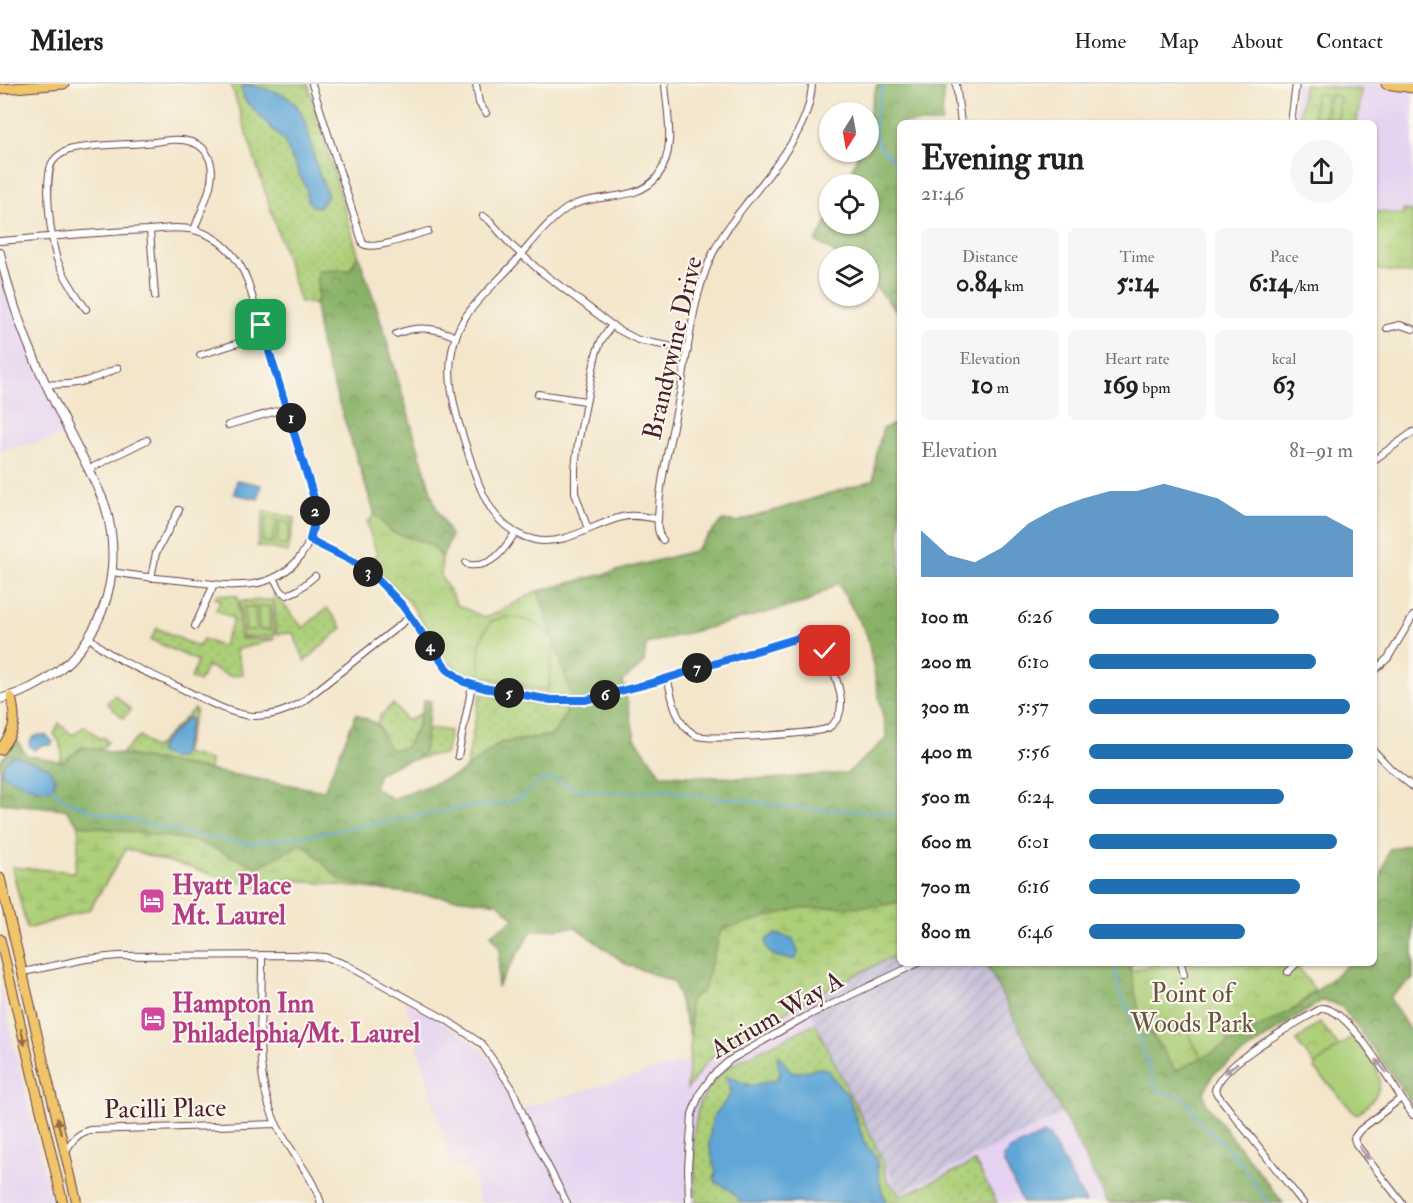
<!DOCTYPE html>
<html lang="en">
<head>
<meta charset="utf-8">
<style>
	body { margin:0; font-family:"IM FELL Double Pica",serif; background:#f6f6f6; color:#202124; height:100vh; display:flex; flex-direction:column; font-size:22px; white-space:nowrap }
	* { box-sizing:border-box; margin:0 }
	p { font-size:20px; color:#757577 }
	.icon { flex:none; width:33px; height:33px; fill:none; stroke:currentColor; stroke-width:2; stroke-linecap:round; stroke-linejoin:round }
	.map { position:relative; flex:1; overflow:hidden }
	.details { position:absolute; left:897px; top:36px; width:480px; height:846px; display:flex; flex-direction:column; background:#fff; border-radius:9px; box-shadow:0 2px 4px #0004 }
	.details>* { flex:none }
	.needle { width:39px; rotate:191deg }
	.tools { position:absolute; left:819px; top:18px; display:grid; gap:12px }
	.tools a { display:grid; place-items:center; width:60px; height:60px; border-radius:50%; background:#fff; box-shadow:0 2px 4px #0004; font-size:30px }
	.pin { position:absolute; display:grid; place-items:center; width:51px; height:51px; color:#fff; margin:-26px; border-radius:12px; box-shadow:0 3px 9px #0006 }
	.km { position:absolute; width:30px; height:30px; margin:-15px; border-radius:50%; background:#222; color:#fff; font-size:16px; line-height:30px; text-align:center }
	.round { display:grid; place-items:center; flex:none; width:63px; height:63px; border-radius:32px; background:#f6f6f6 }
	.head { display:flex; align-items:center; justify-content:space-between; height:102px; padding:0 24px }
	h1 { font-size:33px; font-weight:800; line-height:45px }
	.stats { display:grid; grid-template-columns:repeat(3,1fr); gap:9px; height:102px; padding:6px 24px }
	.stats div { display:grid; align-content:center; border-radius:9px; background:#f6f6f6; text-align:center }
	.stats b { font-size:26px; font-weight:800 }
	.stats small { font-size:16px; font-weight:400 }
	.stats p { font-size:16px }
	.chart { height:168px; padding:12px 24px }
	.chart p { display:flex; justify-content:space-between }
	.chart svg { width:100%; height:108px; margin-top:6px; fill:#1f6fb2; opacity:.7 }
	ul { padding:0 24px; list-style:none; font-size:20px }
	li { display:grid; grid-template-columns:96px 72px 1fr; align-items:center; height:45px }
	li i { height:15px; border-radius:8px; background:#1f6fb2 }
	header { display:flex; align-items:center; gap:36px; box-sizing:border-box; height:84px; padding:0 30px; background:#fff; border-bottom:2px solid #e0e0e0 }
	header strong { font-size:28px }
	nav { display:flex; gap:33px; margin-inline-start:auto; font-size:21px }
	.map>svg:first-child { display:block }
</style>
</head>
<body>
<header>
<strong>Milers</strong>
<nav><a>Home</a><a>Map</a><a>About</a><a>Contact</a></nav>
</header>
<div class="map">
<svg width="1413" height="1119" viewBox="0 0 1413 1119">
	<defs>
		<pattern id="industrial-furrows" width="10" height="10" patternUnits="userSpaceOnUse" patternTransform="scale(1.5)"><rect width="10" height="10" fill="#c7c0d9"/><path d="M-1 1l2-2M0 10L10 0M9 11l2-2" fill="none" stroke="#aca5ba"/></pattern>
		<pattern id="grass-dots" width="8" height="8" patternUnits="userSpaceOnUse" patternTransform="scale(1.5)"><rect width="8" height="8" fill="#accf78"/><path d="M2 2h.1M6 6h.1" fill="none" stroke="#96b168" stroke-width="1.8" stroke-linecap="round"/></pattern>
		<pattern id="forest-crowns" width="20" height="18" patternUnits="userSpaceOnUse" patternTransform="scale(1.5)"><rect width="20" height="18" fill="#89b268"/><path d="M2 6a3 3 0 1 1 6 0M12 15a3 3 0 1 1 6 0" fill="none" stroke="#729056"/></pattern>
		<pattern id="wetland-marsh" width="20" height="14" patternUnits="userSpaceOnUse" patternTransform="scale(1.5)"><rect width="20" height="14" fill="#accf78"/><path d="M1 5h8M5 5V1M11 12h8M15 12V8" fill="none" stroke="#96b168"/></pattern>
		<pattern id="park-crowns" width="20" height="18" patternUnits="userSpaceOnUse" patternTransform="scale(1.5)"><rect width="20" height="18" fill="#accf78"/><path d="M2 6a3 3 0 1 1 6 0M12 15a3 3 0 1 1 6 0" fill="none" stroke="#96b168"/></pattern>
	</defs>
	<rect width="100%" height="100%" fill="#fbf7ec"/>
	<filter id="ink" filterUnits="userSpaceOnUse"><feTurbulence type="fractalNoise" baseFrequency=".0167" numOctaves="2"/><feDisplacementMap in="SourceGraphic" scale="12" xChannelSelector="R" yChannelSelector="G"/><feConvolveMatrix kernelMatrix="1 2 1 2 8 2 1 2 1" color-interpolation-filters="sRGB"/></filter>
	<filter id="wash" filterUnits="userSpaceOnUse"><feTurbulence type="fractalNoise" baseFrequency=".008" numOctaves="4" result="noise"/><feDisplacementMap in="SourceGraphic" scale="24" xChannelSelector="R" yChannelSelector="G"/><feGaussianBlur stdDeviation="1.35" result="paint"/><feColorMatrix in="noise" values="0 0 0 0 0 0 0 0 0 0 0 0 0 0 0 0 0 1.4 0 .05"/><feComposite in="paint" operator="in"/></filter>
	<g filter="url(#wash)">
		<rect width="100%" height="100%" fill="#f3e6cb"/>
		<g fill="#e5d3f1">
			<path d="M1296 0H1386L1413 4V190L1374 185V39H1292Z"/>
			<path d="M0 169 21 240 71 350 0 367Z"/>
			<path d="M900 808V879H1119L1218 1119H480L471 1085 452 1084 405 916 458 948 481 965 500 987 519 1025 705 972Z"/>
			<path d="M0 899 15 965 52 1119H0Z"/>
		</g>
		<path fill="url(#industrial-furrows)" d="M900 869V879H986L1062 1030 899 1109 805 916Z"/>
		<g fill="url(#grass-dots)" stroke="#7b7752" stroke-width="1.5">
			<path d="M231 0H308L358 170 350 186 318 188V214L315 220 300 218Z"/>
			<path d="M274 509 303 544 327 524 342 544 305 577 293 549 276 550Z"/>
			<path d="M218 510 238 512 240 555H275L236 566 243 590 230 592 207 582 199 598 191 594 198 577 151 556 157 544 198 563 203 555 222 563 234 535 216 526 221 516 215 514Z"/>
			<path d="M480 610 569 626 553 651 501 659 466 685Z"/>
			<path d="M115 611 131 626 123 634 107 619Z"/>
			<path d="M393 620 407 637 421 629 418 641 406 664 390 666 377 640 380 632Z"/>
			<path d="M194 625 196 626 184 669 210 676 209 686 121 670 140 652 154 665Z"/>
			<path d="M59 639 72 651 85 642 100 655 103 653 108 658 100 666 82 663 63 678 60 677C64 667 61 659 54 650Z"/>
			<path d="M427 644 450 647 445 671H433L416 675 424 668Z"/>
			<path d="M815 939 882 1075 887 1095 901 1112 975 1078 997 1119H696L693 1050 699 1020 712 999 729 982Z"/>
		</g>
		<g fill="url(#forest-crowns)" stroke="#6a684a" stroke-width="1.5" fill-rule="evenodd">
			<path d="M877 0H944L942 39H900V231L869 195 868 172H839L816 157 829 134 830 140H868V100H848L858 68H868L869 29Z"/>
			<path d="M358 170 377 224 435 421 451 452 442 474 432 461 391 448 376 434 321 263 315 220 318 214V187L350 186Z"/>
			<path d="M900 338V818L879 822 721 846 704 905 690 916 691 955 674 898 626 880 575 843 532 847 497 903 500 865 491 850 515 835 498 819 390 807 340 797 303 759 258 783 196 757 79 741 65 725 0 719V678L17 656 26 671 63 678 82 663 324 707 356 630 377 640 390 666 406 664 418 641 424 616 431 617 424 668 416 675 403 678 379 689 374 704 393 715 458 690 501 659 553 651 573 618 538 507 694 467 723 436 737 438 874 396 876 371 883 344ZM838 499 867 551 887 654 847 689 770 695 661 691 635 654 623 597 644 579 646 560 807 518Z"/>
			<path d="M1413 759V895L1389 913 1413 952V1020L1342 923 1331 918 1321 917 1213 990 1204 1009 1206 1020 1283 1119H1108L986 879H1130L1140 932 1176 987 1296 924 1350 879H1374V816L1389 765Z"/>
		</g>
		<g fill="url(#wetland-marsh)" stroke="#7b7752" stroke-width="1.5">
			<path d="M79 741 196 757 258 783 303 759 340 796 390 807 286 795 262 805 126 765 90 825 27 845 12 783 74 788 78 770Z"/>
			<path d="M900 818V869L805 916 710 974 687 1005 691 955 690 916 704 905 721 846 800 824 879 822Z"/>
		</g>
		<g fill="url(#park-crowns)" stroke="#7b7752" stroke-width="1.5">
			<path d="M1304 0 1361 6 1357 39H1298Z"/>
			<path d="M1403 126 1413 127V190L1374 185V127L1403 131Z"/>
			<path d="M264 427 295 434 288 468 257 462Z"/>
			<path d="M375 430 391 448 432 461 442 474 441 492 457 521 486 534 538 507 572 613 557 612 484 598 470 594 459 587 446 576 409 517 368 478 377 470 367 439Z"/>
			<path d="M272 516 274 552 242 553 240 517Z"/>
			<path d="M1162 879H1295L1315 906 1296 924 1176 987 1140 932 1131 887Z"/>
			<path d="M1320 938 1339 963 1315 981 1296 957Z"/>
		</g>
		<g fill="#accf78" stroke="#7b7752" stroke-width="1.5">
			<path d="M1316 9 1326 11 1324 34 1313 32Z"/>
			<path d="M1330 11 1340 13 1338 35 1327 34Z"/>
			<path d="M266 434 277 436 272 459 262 457Z"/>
			<path d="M280 437 291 439 286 462 276 460Z"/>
			<path d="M269 522 270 546H259L258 523Z"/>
			<path d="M244 523H255L256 546H245Z"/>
			<path d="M509 533C532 536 538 539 554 556L548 606 481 592C478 568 477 558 491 537Z"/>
			<path d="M1214 931 1229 959 1202 974 1186 946Z"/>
			<path d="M1353 952C1377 984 1397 1001 1356 1031L1315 985V981Z"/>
		</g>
		<g fill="#61a7d7" stroke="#566381" stroke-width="1.5">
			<path d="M247 1C261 4 279 6 291 16 308 29 311 66 318 86 321 95 325 103 328 112L319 123 312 122 307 115V107L284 57 245 16 241 4Z"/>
			<path d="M237 396 261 401 258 415 234 410Z"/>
			<path d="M188 634 191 635 190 641 181 673C175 676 162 672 158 668L163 658Z"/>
			<path d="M39 651 47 652 53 658 51 661H42L34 666 29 661C30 655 33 653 39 651Z"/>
			<path d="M13 671 48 683 55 695 53 704C37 710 15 696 1 690L4 680Z"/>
			<path d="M775 850 792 854 798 868 796 875C782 874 762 873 767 855Z"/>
			<path d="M779 972 792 989 820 984 829 986 831 992 848 1011 865 1060 876 1072 880 1100 886 1119H742L730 1106 716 1098 714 1094 716 1089 709 1060 711 1042 714 1032 731 1010V1005L725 993C734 992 739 999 748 1001 758 1003 768 996 778 995L780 987 777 974Z"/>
			<path d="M1044 1050 1049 1052 1086 1119H1023L1004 1079 1003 1073 1010 1066Z"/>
		</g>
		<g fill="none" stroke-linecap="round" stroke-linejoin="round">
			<g stroke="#61a7d7" stroke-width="2">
				<path d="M884 0C879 19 868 47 881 64 887 73 896 73 900 83"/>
				<path d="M51 703 65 716 96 728 203 753 252 759 317 750 459 724 509 718 522 713 538 698 549 694 573 704 599 708 630 709 665 706 705 713 747 716 782 723 900 730"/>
				<path d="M1114 879 1121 912 1132 931 1155 1002 1161 1008 1177 1011 1186 1016 1198 1035 1240 1077 1268 1119"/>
			</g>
		</g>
	</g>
	<g filter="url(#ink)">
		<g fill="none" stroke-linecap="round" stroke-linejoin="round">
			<g stroke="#633d43" stroke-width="8">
				<g id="minor">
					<path d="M312 0 363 160C375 167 413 151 428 147"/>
					<path d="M476 0 479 19 486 29"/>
					<path d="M956 0 961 39"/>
					<path d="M1291 39 1296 0"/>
					<path d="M483 132 490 137 511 161 539 186 617 245 638 256 688 266"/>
					<path d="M150 146 155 212"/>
					<path d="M0 157C49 153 98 148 148 146 163 145 179 142 194 146 220 152 239 173 248 198 264 255 284 311 301 368 307 390 317 413 315 435 314 449 308 462 300 473 269 513 220 500 176 496 155 494 134 492 113 488"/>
					<path d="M86 225C76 210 65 195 58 178 51 162 42 88 54 76 58 71 64 68 69 66 94 60 121 61 146 59 160 58 177 53 191 58 199 60 205 65 208 72 220 93 201 125 194 146"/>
					<path d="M1387 244 1400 241 1413 245"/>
					<path d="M396 250C417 241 436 243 456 253"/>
					<path d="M200 271 264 251"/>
					<path d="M46 300C75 302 91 297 118 284"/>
					<path d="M538 310 586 317"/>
					<path d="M228 341 287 324"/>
					<path d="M1374 376 1413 348"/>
					<path d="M89 385 147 356"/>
					<path d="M658 435C646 433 634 430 622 433 594 440 564 462 535 456 498 448 484 417 473 384 458 335 434 281 466 232 480 212 499 196 515 178 530 161 552 131 573 121 599 109 637 118 657 93 677 67 667 29 665 0"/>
					<path d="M588 445 575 409V384L578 359 596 270 601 257 612 241"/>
					<path d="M310 456C356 478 385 496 415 539 426 554 434 571 447 585L464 598 485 604 562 617 586 616 667 594"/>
					<path d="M663 456C658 450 657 442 658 435 660 391 673 347 681 304 689 261 693 212 712 171 739 114 809 64 812 0"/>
					<path d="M466 479 469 481C492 484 504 466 515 449"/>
					<path d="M151 494 156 469 179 426"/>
					<path d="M274 494 281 507 287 511 298 506 315 492"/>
					<path d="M195 542 214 500"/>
					<path d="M89 553C112 576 145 587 174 601 199 612 224 629 252 632 270 633 285 628 301 619L410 533"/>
					<path d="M803 554C809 555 816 557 820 561 827 568 830 577 833 586 840 604 849 631 828 644 818 650 719 655 704 653 699 653 694 651 691 648 675 638 672 611 667 594L734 572Z"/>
					<path d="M1374 587 1388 574 1413 532"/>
					<path d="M1374 667 1391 685 1413 703"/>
					<path d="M458 672 472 601"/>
					<path d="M262 871C263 924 252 985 274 1035 287 1065 311 1088 321 1119"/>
					<path d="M1181 879 1184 891"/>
					<path d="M23 888 86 875 118 872 294 871 325 873 345 880 445 935 482 960 512 1004 530 1047 567 1119"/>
					<path d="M1288 888 1297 879"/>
					<path d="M1400 1015 1360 1046 1354 1054 1356 1060 1402 1119"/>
					<path d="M66 1069C70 1057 77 1050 89 1046L276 1040"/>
					<path d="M689 1119 688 1083 692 1030 700 1009 713 991 730 976 805 933 918 879"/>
					<path d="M1303 1119 1217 1010 1215 1006C1222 978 1297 939 1322 924 1351 924 1395 1008 1413 1031"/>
				</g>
			</g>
			<g stroke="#633d43" stroke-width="10">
				<path id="tertiary" d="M0 169C11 221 31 271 55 319 71 353 91 386 105 421 131 507 88 593 0 615"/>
			</g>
			<g stroke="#633d43" stroke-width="11">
				<g id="primary">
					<path d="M1386 0 1413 4"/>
					<path d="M0 5 64 0"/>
				</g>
			</g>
			<g stroke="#633d43" stroke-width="11">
				<g id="trunk">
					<path d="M0 666C15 646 17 637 11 613"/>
					<path d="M0 794 77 1119"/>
					<path d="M0 855 63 1119"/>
				</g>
			</g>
			<use href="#minor" stroke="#fff" stroke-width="6"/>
			<use href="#tertiary" stroke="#fff" stroke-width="8"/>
			<use href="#primary" stroke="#f0c469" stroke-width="9"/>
			<use href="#trunk" stroke="#f0c469" stroke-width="9"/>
		</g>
		<defs><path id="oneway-solid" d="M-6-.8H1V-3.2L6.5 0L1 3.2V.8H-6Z" transform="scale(1.5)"/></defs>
		<g fill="#956947">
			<use href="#oneway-solid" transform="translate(23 953) rotate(77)"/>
			<use href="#oneway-solid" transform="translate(59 1042) rotate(-103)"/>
		</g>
		<g fill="#ae9aa0">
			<use href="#oneway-solid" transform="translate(1381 982) rotate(-128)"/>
			<use href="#oneway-solid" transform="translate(1231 984) rotate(142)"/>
			<use href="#oneway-solid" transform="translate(1364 1069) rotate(52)"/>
		</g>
	</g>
	<g fill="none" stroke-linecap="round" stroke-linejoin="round" filter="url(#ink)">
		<g stroke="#fff" stroke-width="12">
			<path id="route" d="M261 241 314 414 315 434 310 456 352 477 378 496 402 521 447 585 464 598 484 604 551 616H586L655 598 798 554 816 558 825 567"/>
		</g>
		<use href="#route" stroke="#1a73e8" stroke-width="8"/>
	</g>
	<defs>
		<g id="hotel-square" transform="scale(1.35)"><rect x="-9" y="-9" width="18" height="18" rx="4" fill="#d1479c" stroke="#fbf7ec"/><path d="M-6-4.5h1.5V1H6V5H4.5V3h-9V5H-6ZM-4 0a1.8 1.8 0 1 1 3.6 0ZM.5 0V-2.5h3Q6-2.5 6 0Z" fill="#fff"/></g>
	</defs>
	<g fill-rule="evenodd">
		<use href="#hotel-square" x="152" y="817"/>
		<use href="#hotel-square" x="153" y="935"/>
	</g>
	<g text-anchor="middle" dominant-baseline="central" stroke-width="4.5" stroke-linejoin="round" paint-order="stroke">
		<g font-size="26" fill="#4a1f2b" stroke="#fbf7ec">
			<text transform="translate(673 264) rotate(-77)">Brandywine Drive</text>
			<text transform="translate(777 931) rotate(-30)">Atrium Way A</text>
			<text transform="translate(165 1025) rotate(-1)">Pacilli Place</text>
		</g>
		<g font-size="26" font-weight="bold" fill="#b23c85" stroke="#fbf7ec" text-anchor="start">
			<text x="172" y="802">Hyatt Place<tspan x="172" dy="30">Mt. Laurel</tspan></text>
			<text x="172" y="920">Hampton Inn<tspan x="172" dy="30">Philadelphia/Mt. Laurel</tspan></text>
		</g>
		<g font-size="26" fill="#675442" stroke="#fbf7ec">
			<text x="1192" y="910">Point of<tspan x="1192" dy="30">Woods Park</tspan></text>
		</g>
	</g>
</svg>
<div class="tools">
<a><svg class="needle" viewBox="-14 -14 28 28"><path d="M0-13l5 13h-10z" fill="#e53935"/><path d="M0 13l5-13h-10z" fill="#757577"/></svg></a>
<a><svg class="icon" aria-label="locate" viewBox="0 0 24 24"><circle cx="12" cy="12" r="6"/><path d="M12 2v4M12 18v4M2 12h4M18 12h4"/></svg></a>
<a><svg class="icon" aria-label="layers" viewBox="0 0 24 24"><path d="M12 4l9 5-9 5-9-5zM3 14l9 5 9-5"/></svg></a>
</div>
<div class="pin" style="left:261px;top:241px;background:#1e9e55"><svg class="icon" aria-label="arrive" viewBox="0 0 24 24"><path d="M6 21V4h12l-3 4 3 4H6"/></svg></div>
<div class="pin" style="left:825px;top:567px;background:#d93025"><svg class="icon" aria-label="check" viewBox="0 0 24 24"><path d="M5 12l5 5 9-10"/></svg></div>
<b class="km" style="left:291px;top:334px">1</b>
<b class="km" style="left:315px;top:427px">2</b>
<b class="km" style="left:368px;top:488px">3</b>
<b class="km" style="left:430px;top:562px">4</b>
<b class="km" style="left:509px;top:609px">5</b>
<b class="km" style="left:605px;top:611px">6</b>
<b class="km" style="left:697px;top:584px">7</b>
<section class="details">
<div class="head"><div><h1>Evening run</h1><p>21:46</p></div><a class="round"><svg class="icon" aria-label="share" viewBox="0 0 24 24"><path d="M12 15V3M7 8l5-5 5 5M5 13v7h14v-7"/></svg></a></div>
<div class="stats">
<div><p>Distance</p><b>0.84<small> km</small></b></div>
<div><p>Time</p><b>5:14</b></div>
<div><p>Pace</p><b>6:14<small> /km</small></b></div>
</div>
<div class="stats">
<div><p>Elevation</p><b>10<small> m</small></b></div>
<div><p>Heart rate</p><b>169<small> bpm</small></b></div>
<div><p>kcal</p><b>63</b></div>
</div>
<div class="chart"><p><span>Elevation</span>81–91 m</p>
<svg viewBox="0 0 160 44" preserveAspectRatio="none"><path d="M0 44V25L10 35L20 38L30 32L40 22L50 16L60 12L70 9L80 9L90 6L100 9L110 12L120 19L130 19L140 19L150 19L160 25V44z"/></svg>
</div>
<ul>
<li><b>100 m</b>6:26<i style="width:72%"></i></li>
<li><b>200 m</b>6:10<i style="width:86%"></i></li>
<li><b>300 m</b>5:57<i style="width:99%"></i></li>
<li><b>400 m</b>5:56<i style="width:100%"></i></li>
<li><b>500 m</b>6:24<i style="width:74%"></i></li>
<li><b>600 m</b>6:01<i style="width:94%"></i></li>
<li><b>700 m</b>6:16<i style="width:80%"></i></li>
<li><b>800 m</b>6:46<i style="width:59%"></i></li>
</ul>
</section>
</div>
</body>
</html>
